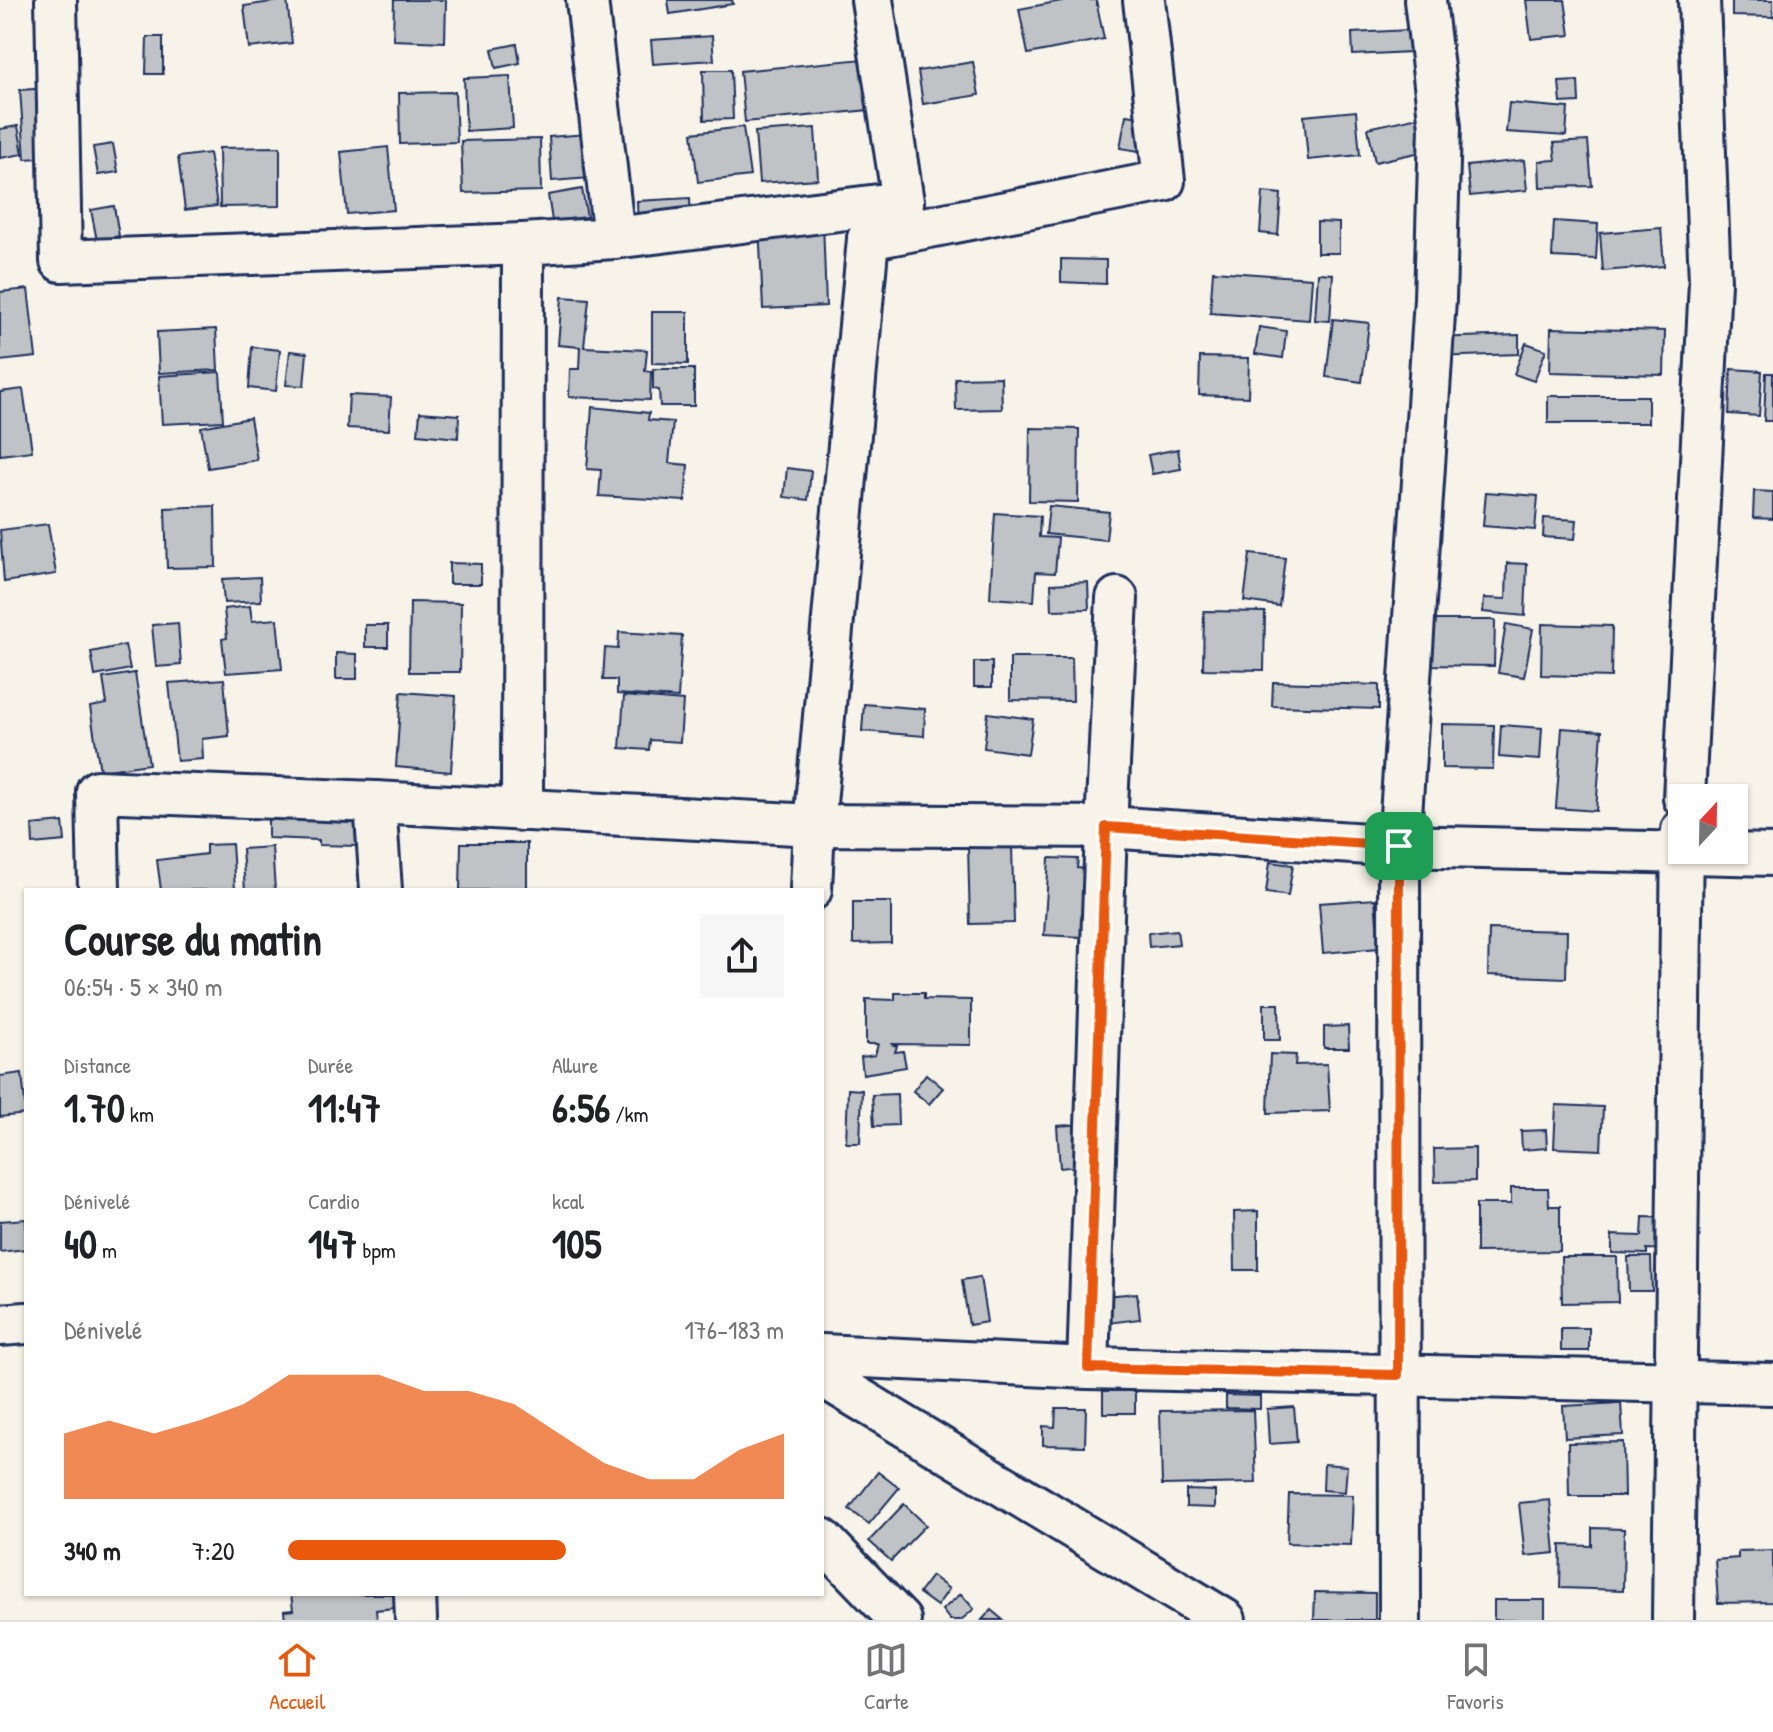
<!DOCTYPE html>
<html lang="fr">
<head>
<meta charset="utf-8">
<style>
	body { margin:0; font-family:"Patrick Hand",sans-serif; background:#f6f6f6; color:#202124; height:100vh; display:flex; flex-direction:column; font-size:30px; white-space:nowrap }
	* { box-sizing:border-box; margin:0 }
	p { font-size:26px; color:#757577 }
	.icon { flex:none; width:44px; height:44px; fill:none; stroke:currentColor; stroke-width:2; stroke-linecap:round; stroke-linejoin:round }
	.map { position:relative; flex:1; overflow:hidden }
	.details { position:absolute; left:24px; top:888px; width:800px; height:708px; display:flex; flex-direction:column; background:#fff; border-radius:0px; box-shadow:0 2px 6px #0004 }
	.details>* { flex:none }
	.needle { width:52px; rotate:22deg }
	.tools { position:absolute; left:1668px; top:784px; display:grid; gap:16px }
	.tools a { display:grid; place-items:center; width:80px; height:80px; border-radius:0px; background:#fff; box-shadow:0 2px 6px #0004; font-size:40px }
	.pin { position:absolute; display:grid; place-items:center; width:68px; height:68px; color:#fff; margin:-34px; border-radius:16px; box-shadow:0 4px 12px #0006 }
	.round { display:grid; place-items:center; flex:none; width:84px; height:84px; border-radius:0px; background:#f6f6f6 }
	.headline { display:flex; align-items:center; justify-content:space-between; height:136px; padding:0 40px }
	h1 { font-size:44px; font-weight:700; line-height:60px }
	.stats { display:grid; grid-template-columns:repeat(3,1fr); gap:12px; height:136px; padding:8px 40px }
	.stats div { display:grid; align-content:center }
	.stats b { font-size:40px; font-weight:700 }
	.stats small { font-size:22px; font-weight:400 }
	.stats p { font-size:22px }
	.chart { height:224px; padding:16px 40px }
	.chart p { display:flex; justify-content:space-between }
	.chart svg { width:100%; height:144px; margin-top:8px; fill:#ea580c; opacity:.7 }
	ul { padding:0 40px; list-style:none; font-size:26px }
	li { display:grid; grid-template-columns:128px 96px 1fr; align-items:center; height:60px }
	li i { height:20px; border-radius:10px; background:#ea580c }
	.tab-bar { display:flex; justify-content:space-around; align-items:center; height:112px; border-top:2px solid #e0e0e0; background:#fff; font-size:22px; color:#757577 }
	.tab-bar a { display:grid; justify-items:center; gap:4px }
	.tab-bar .selected { color:#ea580c }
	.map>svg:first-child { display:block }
</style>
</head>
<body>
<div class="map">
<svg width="1773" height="1620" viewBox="0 0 1773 1620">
	<rect width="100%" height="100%" fill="#f7f3e8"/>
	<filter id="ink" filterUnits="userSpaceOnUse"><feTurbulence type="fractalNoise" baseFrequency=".0125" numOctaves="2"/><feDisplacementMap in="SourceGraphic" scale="16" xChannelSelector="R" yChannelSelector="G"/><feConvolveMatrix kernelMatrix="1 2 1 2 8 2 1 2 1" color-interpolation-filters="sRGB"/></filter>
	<g filter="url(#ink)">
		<g fill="#c0c3c5" stroke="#1b2f5e" stroke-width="2">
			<path d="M287 0 292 43 249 48 244 6Z"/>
			<path d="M394 0H446L445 42 393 40Z"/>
			<path d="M668 0H732L733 4 670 14Z"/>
			<path d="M1067 0H1096L1104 39 1028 54 1019 9Z"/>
			<path d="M1526 0H1565L1570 35 1531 39Z"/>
			<path d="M1732 0H1773V17L1732 16Z"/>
			<path d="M1409 30 1410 52 1353 55 1352 33Z"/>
			<path d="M712 36 714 60 653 64 651 40Z"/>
			<path d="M147 37H163V74H146Z"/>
			<path d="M517 44 520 63 496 68 492 49Z"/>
			<path d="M863 59 869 110 745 122 740 71Z"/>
			<path d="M973 62 979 95 923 104 918 71Z"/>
			<path d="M703 70H731L733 119 704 120Z"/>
			<path d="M510 76 513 128 466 131 464 78Z"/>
			<path d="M1578 81 1579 102 1561 103 1559 82Z"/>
			<path d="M49 88 54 157 25 159 20 90Z"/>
			<path d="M455 92 457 142 400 144 399 93Z"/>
			<path d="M1509 103 1568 108 1566 136 1506 132Z"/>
			<path d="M1356 111 1360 155 1308 160 1304 116Z"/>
			<path d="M1126 115 1151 118 1146 152 1120 148Z"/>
			<path d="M1423 116 1430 150 1375 162 1368 128Z"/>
			<path d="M18 126 23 154 0 158V129Z"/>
			<path d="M743 127 750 176 698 182 692 133Z"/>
			<path d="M815 128 818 179 759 183 755 132Z"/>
			<path d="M587 134 590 178 552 181 549 137Z"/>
			<path d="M540 139 541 191 463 193 461 141Z"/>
			<path d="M1588 141 1592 186 1540 187 1539 161 1556 160 1554 143Z"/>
			<path d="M113 144 118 172 98 175 93 147Z"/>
			<path d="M280 147V206L220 207 219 148Z"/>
			<path d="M388 147 394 210 347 214 341 152Z"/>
			<path d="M209 153 217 206 185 210 178 157Z"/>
			<path d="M1524 160 1527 190 1470 196 1467 166Z"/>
			<path d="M582 189 587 217 552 221 548 195Z"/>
			<path d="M1263 192 1281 194 1278 235 1260 233Z"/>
			<path d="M690 198 691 224 638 227 637 201Z"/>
			<path d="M114 206 119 236 97 241 91 210Z"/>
			<path d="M823 221 826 306 763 309 759 223Z"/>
			<path d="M1554 221 1598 224 1596 259 1552 257Z"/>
			<path d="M1317 222 1339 223V253H1317Z"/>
			<path d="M1661 228 1664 266 1603 271 1600 233Z"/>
			<path d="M1061 259 1106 260V284L1061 282Z"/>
			<path d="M1213 271 1312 278 1309 320 1210 313Z"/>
			<path d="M1318 273 1333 274 1330 321 1315 320Z"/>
			<path d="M28 289 36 357 0 361V292Z"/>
			<path d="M562 297 589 299 584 347 647 350 645 371 651 372 650 400 569 397 570 369H579L580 347 558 345Z"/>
			<path d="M652 312H688V364L652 363Z"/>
			<path d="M1333 319 1369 323 1362 382 1326 377Z"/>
			<path d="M1259 327 1286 331 1283 358 1255 354Z"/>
			<path d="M1551 328 1665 331 1664 375 1550 372Z"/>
			<path d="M216 329 218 370 159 373 157 332Z"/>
			<path d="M1519 335V354L1435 357 1434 338Z"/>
			<path d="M1526 343 1546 350 1534 381 1514 374Z"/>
			<path d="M252 347 280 350 276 391 249 388Z"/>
			<path d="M290 351 307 353 304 386 286 385Z"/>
			<path d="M1200 357 1249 358 1248 397 1199 395Z"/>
			<path d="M653 369H694V406H660L659 390 653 389Z"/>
			<path d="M1731 369 1762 371 1759 416 1729 414Z"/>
			<path d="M220 372 223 421 162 424 159 376Z"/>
			<path d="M1766 373H1773V421H1764Z"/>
			<path d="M1001 377 1002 409 956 410 955 378Z"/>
			<path d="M23 389 32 451 0 455V392Z"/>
			<path d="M349 395 391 397 389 430 347 428Z"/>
			<rect x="1548" y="396" width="100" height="27"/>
			<path d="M592 407 649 413 648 420 673 422 669 463 688 465 685 501 599 496 601 470 587 469Z"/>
			<path d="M420 412 459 415 458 438 418 434Z"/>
			<path d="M250 418 257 460 208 468 201 427Z"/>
			<path d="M1030 428 1079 429 1078 502 1029 501Z"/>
			<path d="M1178 449 1181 469 1152 474 1148 455Z"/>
			<path d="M787 468 811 471 808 500 784 497Z"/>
			<path d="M1754 491 1773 492V519L1753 518Z"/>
			<path d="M1486 492 1538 496 1535 530 1483 526Z"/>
			<path d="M215 506 216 567 167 568 165 508Z"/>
			<path d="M1049 506 1109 512 1106 540 1046 534Z"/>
			<path d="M995 513 1040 516 1039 537 1058 538 1055 573 1036 572 1034 601 990 598Z"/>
			<path d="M1544 518 1577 520 1575 539 1543 537Z"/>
			<path d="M48 524 56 574 4 582 0 530Z"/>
			<path d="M1250 554 1285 558 1279 606 1244 601Z"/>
			<path d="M449 563 481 564V584H449Z"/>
			<path d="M1507 563 1527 564 1525 616 1483 612 1484 598 1506 599Z"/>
			<path d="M260 577 261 601 224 603 222 579Z"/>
			<path d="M1088 582 1089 609 1052 610 1051 584Z"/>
			<path d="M410 602 461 603 460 672H409Z"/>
			<path d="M250 606 252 621 277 619 282 669 226 673 222 639 227 638 224 609Z"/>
			<path d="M1204 611 1265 612 1264 670 1203 669Z"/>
			<path d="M1425 620H1495L1494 666 1425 665Z"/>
			<path d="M178 623 181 665 156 667 152 625Z"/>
			<path d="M1506 624 1533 629 1524 677 1498 673Z"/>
			<path d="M1542 624 1612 626 1611 677 1541 675Z"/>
			<rect x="365" y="625" width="23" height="22"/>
			<path d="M619 632 682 636 678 698 617 694V680H603L605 648 618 649Z"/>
			<path d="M125 645 130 669 95 676 91 652Z"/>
			<path d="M336 653 357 654V679H336Z"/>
			<path d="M1010 658H1072L1073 701 1010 700Z"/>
			<rect x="974" y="662" width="18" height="25"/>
			<path d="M135 673 149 764 100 771 90 707 107 704 103 678Z"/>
			<path d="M224 679 229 736 202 739 203 759 177 761 169 683Z"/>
			<path d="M1273 682 1379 685V709L1272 706Z"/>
			<path d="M401 692 456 696 451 772 396 767Z"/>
			<path d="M624 696 683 701 680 742 650 740 649 750 620 748Z"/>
			<path d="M864 704 925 709 924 736 862 731Z"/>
			<path d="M988 713 1033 719 1028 754 984 748Z"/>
			<path d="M1442 724 1494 725 1493 769 1442 768Z"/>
			<path d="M1501 725 1542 728 1540 760 1499 757Z"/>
			<path d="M1562 728 1602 731 1596 811 1556 808Z"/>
			<path d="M1743 805 1744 828 1734 829V806Z"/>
			<path d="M268 807 359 809 358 846 319 845V840L268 838Z"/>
			<path d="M63 822 65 841 33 844 32 825Z"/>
			<path d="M461 843H527V890H460Z"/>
			<path d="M232 844 235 890H161L157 860 206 854V845Z"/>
			<path d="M968 846H1012L1014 923 970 924Z"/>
			<path d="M272 847 275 890H245L242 849Z"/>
			<path d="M1049 858 1078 859 1077 868 1099 870 1094 952 1080 951 1081 937 1044 935Z"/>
			<path d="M1270 862 1293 865 1288 896 1266 893Z"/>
			<path d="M1375 899 1379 948 1323 953 1319 903Z"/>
			<path d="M853 902H891V943L853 944Z"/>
			<path d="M1489 929 1567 931 1566 978 1488 975Z"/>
			<path d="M1177 930 1179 944 1149 947 1148 933Z"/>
			<path d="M895 993H924V999L971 1000V1045L891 1044 897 1046 895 1052 903 1051 906 1067 863 1074 861 1057 875 1055 878 1044H866V999L895 1000Z"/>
			<path d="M1264 1004H1279L1280 1040H1264Z"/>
			<path d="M1348 1026 1349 1048H1324V1027Z"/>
			<path d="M1270 1054 1296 1055 1295 1065 1327 1064 1330 1111 1268 1113Z"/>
			<path d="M22 1073 26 1114 0 1117V1076Z"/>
			<path d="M926 1074 943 1088 929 1104 913 1091Z"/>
			<path d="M848 1089 862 1090 860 1143H846Z"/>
			<path d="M897 1094 898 1125 874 1126 872 1095Z"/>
			<path d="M1556 1105 1603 1107 1601 1150 1554 1148Z"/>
			<path d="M1084 1124 1088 1165 1060 1168 1057 1126Z"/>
			<path d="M1546 1130 1547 1148 1522 1150 1521 1131Z"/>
			<path d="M1475 1148V1181L1435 1182 1434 1149Z"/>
			<path d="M1511 1188H1548L1549 1206H1560V1251L1476 1252V1204H1511Z"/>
			<path d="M1258 1211V1270H1235L1234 1212Z"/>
			<path d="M1643 1217 1669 1218V1250L1647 1249V1254L1612 1253V1235L1642 1236Z"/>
			<path d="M26 1219V1249L0 1252V1221Z"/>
			<path d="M1561 1257H1617L1618 1302 1562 1303Z"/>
			<path d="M1628 1257H1651L1652 1291H1629Z"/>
			<path d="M980 1277 987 1322 969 1325 962 1280Z"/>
			<path d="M1137 1293 1140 1319 1108 1323 1105 1296Z"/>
			<rect x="1561" y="1328" width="28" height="23"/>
			<rect x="1103" y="1391" width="32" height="22"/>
			<path d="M1226 1395 1260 1396V1409L1226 1408Z"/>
			<path d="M1621 1403 1623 1435 1565 1438 1563 1406Z"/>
			<path d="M1294 1407 1297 1442 1269 1444 1267 1409Z"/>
			<path d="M1056 1408H1086L1085 1446 1043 1445V1426L1055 1427Z"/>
			<path d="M1253 1410 1256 1483 1162 1485 1160 1411Z"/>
			<path d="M1623 1442 1624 1496H1569L1568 1443Z"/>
			<path d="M1324 1464 1347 1466 1345 1492 1323 1490Z"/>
			<path d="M878 1472 899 1488 869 1524 849 1509Z"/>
			<path d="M1186 1490 1215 1491V1508L1186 1507Z"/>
			<path d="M1289 1494 1353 1495 1351 1545 1287 1543Z"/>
			<path d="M1550 1500 1555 1553 1525 1556 1519 1503Z"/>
			<path d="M904 1504 926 1525 891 1561 869 1541Z"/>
			<path d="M1592 1528 1624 1529 1623 1590 1560 1588 1561 1545 1592 1546Z"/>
			<path d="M1773 1550V1602L1718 1603 1715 1560 1738 1558V1551Z"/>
			<path d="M932 1576 949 1589 937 1606 919 1593Z"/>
			<path d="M1315 1592 1375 1593V1620H1314Z"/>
			<path d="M291 1594H401L403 1607 376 1610 377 1620H285L284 1611 293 1610Z"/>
			<path d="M961 1594 974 1609 961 1620H950L942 1610Z"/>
			<rect x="1494" y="1600" width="51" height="20"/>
			<path d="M991 1610 1003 1620H982Z"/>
		</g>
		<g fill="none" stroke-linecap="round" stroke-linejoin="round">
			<g stroke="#1b2f5e" stroke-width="46">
				<g id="minor">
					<path d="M56 0 61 261 523 244"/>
					<path d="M614 238 903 202"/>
					<path d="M868 239 1164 181 1144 0"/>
					<path d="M1684 798 1710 282 1699 0"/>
					<path d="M375 802 381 890"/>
					<path d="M522 810 523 244 614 238 587 0"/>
					<path d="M99 890 97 791 375 802 814 825 1106 827 1399 846 1773 855"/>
					<path d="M811 890 814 825 868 239 903 202 872 0"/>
					<path d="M0 1325 26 1323"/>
					<path d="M822 1355 1088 1368 1773 1384"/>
					<path d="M1088 1368 1106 827 1117 598"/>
					<path d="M822 1376 1225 1620"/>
					<path d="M822 1539 900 1620"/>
					<path d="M415 1594 416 1620"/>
					<path d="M1400 1620 1399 846 1435 299 1440 127 1425 0"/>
					<path d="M1673 1620 1682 830"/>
				</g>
			</g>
			<use href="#minor" stroke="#f7f3e8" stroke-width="40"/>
		</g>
	</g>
	<g fill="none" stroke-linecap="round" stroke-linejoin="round" filter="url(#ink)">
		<g stroke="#fff" stroke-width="16">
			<path id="route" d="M1106 827 1399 846 1398 1375 1088 1368Z"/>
		</g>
		<use href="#route" stroke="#ea580c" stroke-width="10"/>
	</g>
</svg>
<div class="tools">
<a><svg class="needle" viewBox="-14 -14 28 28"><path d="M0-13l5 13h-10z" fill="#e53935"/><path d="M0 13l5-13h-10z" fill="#757577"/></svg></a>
</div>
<div class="pin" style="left:1399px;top:846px;background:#1e9e55"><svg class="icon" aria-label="arrive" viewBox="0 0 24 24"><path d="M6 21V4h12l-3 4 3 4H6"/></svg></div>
<section class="details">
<div class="headline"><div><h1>Course du matin</h1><p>06:54 · 5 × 340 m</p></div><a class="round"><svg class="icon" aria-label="share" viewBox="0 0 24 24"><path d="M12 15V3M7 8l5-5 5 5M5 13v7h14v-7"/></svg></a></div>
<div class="stats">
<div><p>Distance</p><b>1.70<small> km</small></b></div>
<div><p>Durée</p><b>11:47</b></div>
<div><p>Allure</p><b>6:56<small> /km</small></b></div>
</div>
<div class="stats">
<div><p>Dénivelé</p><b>40<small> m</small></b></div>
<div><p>Cardio</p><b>147<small> bpm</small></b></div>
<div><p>kcal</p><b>105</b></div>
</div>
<div class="chart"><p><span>Dénivelé</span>176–183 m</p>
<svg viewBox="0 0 160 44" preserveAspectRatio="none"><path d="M0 44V24L10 20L20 24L30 20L40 15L50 6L60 6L70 6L80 11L90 11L100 15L110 24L120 33L130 38L140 38L150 29L160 24V44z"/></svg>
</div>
<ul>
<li><b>340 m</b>7:20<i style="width:56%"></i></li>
</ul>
</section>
</div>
<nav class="tab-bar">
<a class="selected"><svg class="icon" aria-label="home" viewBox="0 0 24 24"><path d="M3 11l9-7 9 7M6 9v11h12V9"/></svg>Accueil</a>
<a><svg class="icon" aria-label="map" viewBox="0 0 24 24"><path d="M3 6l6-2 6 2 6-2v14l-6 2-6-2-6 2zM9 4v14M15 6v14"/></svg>Carte</a>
<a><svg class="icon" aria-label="saved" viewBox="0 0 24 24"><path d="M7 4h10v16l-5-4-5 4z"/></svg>Favoris</a>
</nav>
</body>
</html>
